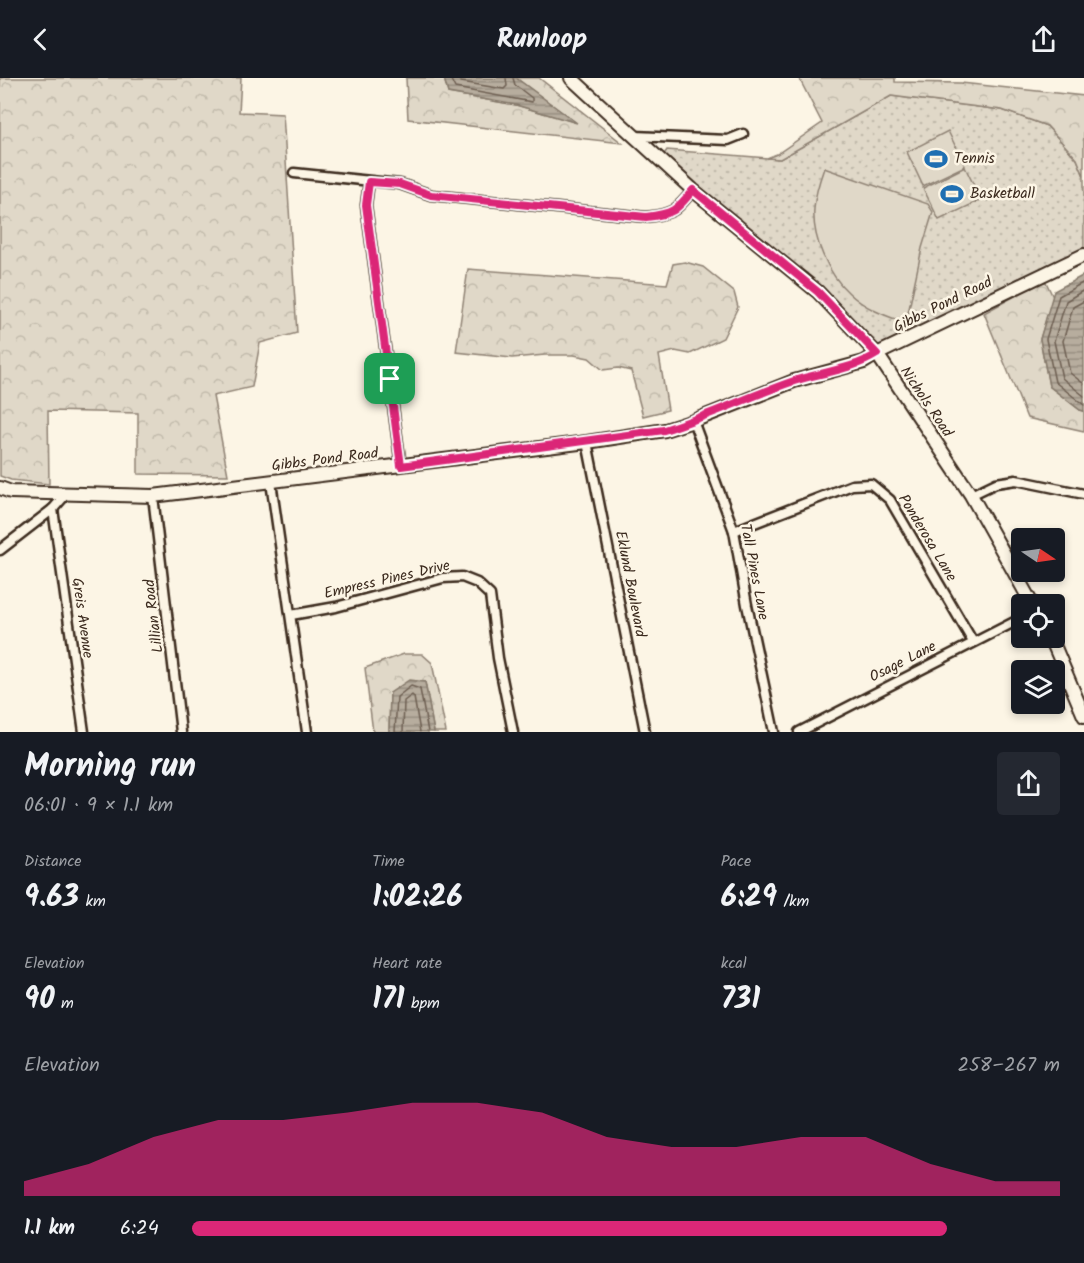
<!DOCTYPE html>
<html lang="en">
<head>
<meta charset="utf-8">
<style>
	body { margin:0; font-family:Kalam,sans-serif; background:#242831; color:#f1f3f6; height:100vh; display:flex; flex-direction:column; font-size:22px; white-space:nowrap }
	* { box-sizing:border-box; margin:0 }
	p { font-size:20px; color:#9ea1a6 }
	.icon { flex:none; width:33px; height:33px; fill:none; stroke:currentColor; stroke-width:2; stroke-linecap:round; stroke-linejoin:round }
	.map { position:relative; height:654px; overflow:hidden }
	.details { display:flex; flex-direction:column; background:#171b24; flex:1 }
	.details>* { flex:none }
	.needle { width:39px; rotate:103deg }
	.tools { position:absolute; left:1011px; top:450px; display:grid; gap:12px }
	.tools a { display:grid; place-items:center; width:54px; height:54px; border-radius:6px; background:#171b24; box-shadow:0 3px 9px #0003; font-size:30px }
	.pin { position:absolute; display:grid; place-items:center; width:51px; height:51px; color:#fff; margin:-26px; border-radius:12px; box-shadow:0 3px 9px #0006 }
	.round { display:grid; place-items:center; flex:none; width:63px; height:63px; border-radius:6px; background:#242831 }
	.headline { display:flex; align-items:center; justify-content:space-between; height:102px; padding:0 24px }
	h1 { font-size:33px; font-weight:700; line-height:45px }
	.stats { display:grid; grid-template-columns:repeat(3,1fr); gap:9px; height:102px; padding:6px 24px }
	.stats div { display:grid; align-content:center }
	.stats b { font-size:30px; font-weight:700 }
	.stats small { font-size:16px; font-weight:400 }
	.stats p { font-size:16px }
	.chart { height:168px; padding:12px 24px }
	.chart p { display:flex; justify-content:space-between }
	.chart svg { width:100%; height:108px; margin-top:6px; fill:#db2777; opacity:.7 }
	ul { padding:0 24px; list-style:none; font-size:20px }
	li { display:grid; grid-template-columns:96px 72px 1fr; align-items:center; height:45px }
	li i { height:15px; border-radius:8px; background:#db2777 }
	header { display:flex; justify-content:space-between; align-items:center; height:78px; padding:0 24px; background:#171b24; font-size:27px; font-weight:700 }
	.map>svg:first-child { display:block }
</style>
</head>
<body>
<header><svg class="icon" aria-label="back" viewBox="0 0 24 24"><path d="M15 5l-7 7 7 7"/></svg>Runloop<svg class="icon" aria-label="share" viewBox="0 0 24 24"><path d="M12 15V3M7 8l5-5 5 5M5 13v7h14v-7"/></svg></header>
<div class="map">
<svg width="1084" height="654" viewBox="0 0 1084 654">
	<defs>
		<pattern id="grass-dots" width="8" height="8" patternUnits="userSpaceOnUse" patternTransform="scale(1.5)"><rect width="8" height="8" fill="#e0d8c8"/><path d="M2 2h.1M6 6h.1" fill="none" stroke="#c1baab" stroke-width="1.8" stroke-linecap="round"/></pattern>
		<pattern id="forest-crowns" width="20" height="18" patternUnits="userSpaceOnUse" patternTransform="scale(1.5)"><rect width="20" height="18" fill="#e0d8c8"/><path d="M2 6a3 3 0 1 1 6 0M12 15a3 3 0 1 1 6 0" fill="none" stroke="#c1baab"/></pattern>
		<pattern id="water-rules" width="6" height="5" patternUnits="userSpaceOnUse" patternTransform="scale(1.5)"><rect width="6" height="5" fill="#b7ad9e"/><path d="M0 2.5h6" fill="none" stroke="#968d80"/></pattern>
	</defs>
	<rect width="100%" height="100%" fill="#fcf5e5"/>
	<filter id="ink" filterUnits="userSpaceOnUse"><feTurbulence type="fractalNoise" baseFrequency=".0167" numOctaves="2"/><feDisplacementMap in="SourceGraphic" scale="12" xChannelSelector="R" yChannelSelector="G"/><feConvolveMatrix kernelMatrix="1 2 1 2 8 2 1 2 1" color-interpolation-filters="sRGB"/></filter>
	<g filter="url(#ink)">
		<path fill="url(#grass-dots)" stroke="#8e8173" stroke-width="1.5" d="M891 18 1002 32 1047 48 1077 81 1084 98V177L877 276 818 214 660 82 667 72 780 81Z"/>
		<g fill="url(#forest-crowns)" stroke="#8e8173" stroke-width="1.5">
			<path d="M0 0H241L239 34 283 36 297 255 260 265 252 309 213 318 228 397 138 396V335L48 333 49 406 11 402 0 398Z"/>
			<path d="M406 0H444L448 15 516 27 575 44 516 0H539L622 65 408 41Z"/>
			<path d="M799 0H895V4L961 5 1084 18V98L1077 81 1047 48 1002 32 891 18 780 81 767 80 777 76 822 45Z"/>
			<path d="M685 184 703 189 734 214 738 229 723 260 690 276 675 273 659 277 668 332 643 338 631 293 618 290 603 292 589 280 574 277H545L512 280 456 274 468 191 667 206 673 186Z"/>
			<path d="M1041 204H1046L1053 219 1040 261 1049 308 1080 332 1084 333V353L1027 340 984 235Z"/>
			<path d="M404 576H422L432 585 446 654H434L425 604 390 615 389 654H373L365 590Z"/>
		</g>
		<g fill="#e0d8c8" stroke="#8e8173" stroke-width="1.5">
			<path d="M948 53 965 88 923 108 907 74Z"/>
			<path d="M965 89 981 122 939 142 923 110Z"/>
			<path d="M824 90 928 126 933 134 922 170 906 245C886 238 864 230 849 215 828 196 812 160 814 131 815 117 819 104 824 90Z"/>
		</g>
		<g fill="url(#water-rules)" stroke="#85796b" stroke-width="1.5">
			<path d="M444 0H516L577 45 516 27 448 15Z"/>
			<path d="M1084 197V333L1080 332 1049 308 1040 261 1054 213Z"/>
			<path d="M409 602 425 604 434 654H389L390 615Z"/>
		</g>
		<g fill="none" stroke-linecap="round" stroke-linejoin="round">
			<g stroke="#6d5e51" stroke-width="1.5">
				<path d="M450 0 455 10 532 24V20L515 7 513 0"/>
				<path d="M458 0 461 4 504 11 507 8 506 0"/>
				<path d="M1084 204 1059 218 1046 261 1055 304 1084 327"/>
				<path d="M1084 212 1066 223 1054 263 1062 300 1084 318"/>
				<path d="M1084 223 1073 229 1063 263 1070 295 1084 306"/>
				<path d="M395 654 397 619 411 608 420 611 428 654"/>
				<path d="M403 654 404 623 412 617 414 619 420 654"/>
			</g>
			<g stroke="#3b2a1e" stroke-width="13">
				<g id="street">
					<path d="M634 58 728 62 743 56"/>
					<path d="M294 95 400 106 431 117 646 139C673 136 676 133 693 112"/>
					<path d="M369 104 366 127 401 388"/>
					<path d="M693 343 734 453 747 527 774 654"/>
					<path d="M587 364 645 654"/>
					<path d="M271 404 307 654"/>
					<path d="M971 417 996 405 1016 402 1084 416"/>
					<path d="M153 418 181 654"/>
					<path d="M53 431 84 654"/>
					<path d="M734 453 852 407 871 406 890 422 973 564"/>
					<path d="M0 472 53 431 67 415"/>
					<path d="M291 537 336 529 443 500 462 499 477 505 490 517 498 580 513 654"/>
					<path d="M799 654 1022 540"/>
				</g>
			</g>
			<g stroke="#3b2a1e" stroke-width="16">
				<g id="secondary">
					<path d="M571 0 693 112 818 214 877 276 971 417 1032 526"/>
					<path d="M0 410 11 414 153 418 587 364 665 352 693 343 794 303 864 284 877 276 1084 177"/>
					<path d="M1051 560 1084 638"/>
				</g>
			</g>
			<use href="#street" stroke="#fcf5e5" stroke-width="8"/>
			<use href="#secondary" stroke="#fcf5e5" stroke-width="12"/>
		</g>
	</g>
	<g fill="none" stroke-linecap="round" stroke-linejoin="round" filter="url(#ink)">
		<g stroke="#fff" stroke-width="12">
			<path id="route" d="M369 104 400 106 431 117 646 139C673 136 676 133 693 112L818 214 877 276C852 292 822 294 794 303 750 318 709 338 664 352L401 388 366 127Z"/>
		</g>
		<use href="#route" stroke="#db2777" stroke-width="8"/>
	</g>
	<defs>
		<g id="stadium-bare" transform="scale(1.8)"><path d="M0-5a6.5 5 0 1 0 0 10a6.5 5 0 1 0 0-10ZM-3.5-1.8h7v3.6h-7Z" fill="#1f6fb2" stroke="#fcf5e5" stroke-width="2.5" paint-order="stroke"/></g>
	</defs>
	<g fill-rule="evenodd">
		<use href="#stadium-bare" x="936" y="81"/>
		<use href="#stadium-bare" x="952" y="116"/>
	</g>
	<g text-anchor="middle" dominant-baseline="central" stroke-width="5" stroke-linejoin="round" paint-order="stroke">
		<g font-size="15" fill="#3b2a1e" stroke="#fcf5e5" text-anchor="start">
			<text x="954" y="81">Tennis</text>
			<text x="970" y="116">Basketball</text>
		</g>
		<g font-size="15" fill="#3b2a1e" stroke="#fcf5e5">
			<text transform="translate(943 227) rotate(-26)">Gibbs Pond Road</text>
			<text transform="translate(926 324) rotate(56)">Nichols Road</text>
			<text transform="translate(325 382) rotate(-7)">Gibbs Pond Road</text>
			<text transform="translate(927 460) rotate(59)">Ponderosa Lane</text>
			<text transform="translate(754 494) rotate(79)">Tall Pines Lane</text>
			<text transform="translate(387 502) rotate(-13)">Empress Pines Drive</text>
			<text transform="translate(630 506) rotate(79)">Eklund Boulevard</text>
			<text transform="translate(154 538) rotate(-97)">Lillian Road</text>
			<text transform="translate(82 540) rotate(82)">Greis Avenue</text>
			<text transform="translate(903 584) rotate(-27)">Osage Lane</text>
		</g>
	</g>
</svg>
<div class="tools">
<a><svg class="needle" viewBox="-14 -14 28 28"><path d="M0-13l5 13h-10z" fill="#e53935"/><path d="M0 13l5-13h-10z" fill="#9ea1a6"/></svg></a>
<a><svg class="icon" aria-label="locate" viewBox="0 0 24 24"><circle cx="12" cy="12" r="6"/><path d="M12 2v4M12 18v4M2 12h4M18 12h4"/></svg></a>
<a><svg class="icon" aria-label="layers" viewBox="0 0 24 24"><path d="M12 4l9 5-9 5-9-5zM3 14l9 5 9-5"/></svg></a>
</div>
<div class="pin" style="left:390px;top:301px;background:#1e9e55"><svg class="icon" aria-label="arrive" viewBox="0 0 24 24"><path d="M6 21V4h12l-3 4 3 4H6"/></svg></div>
</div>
<section class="details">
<div class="headline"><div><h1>Morning run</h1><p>06:01 · 9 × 1.1 km</p></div><a class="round"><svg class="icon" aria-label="share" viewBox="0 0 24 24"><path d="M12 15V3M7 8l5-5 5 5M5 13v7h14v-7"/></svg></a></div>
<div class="stats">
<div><p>Distance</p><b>9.63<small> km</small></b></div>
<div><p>Time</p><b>1:02:26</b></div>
<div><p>Pace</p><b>6:29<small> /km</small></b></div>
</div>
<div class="stats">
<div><p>Elevation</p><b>90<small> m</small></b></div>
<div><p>Heart rate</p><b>171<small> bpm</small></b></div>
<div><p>kcal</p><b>731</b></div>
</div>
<div class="chart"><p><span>Elevation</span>258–267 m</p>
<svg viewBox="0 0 160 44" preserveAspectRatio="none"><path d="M0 44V38L10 31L20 20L30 13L40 13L50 10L60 6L70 6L80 10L90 20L100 24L110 24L120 20L130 20L140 31L150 38L160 38V44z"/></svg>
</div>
<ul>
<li><b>1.1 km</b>6:24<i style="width:87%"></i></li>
</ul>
</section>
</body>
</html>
